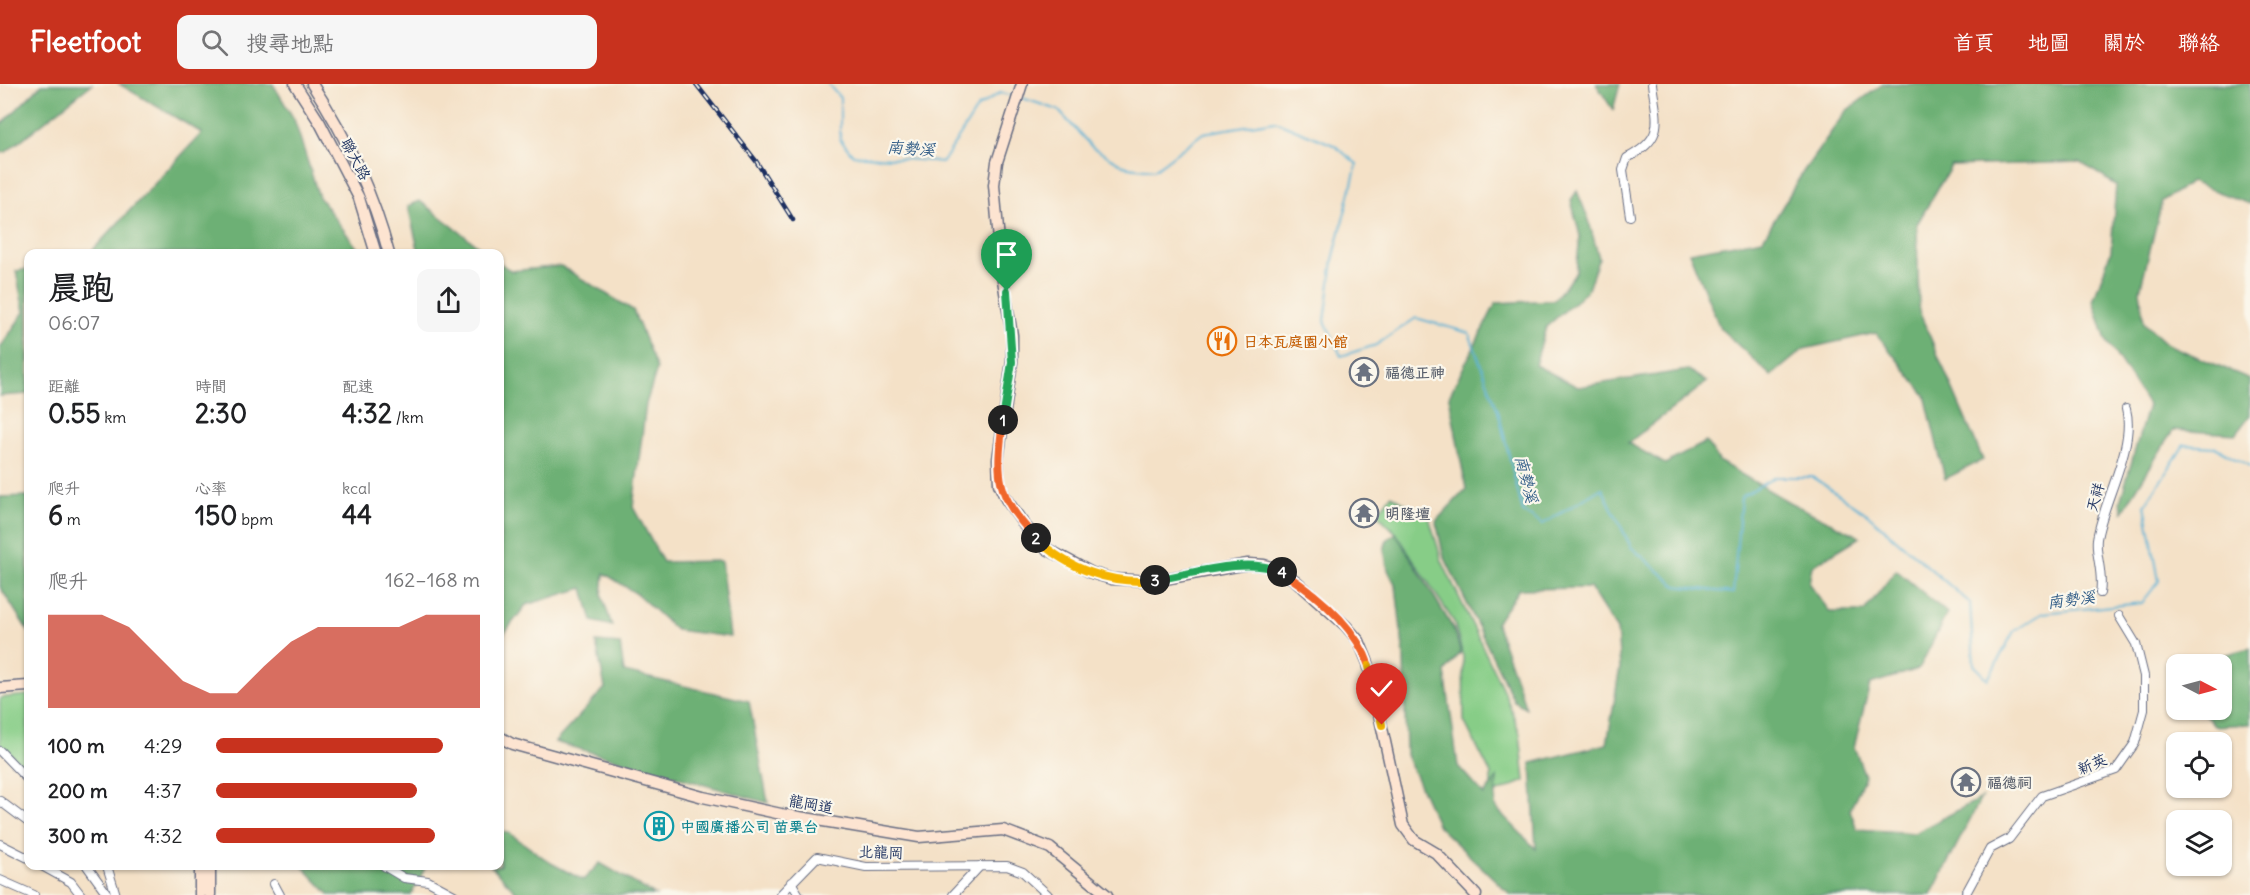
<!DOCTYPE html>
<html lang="zh-TW">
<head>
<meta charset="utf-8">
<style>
	body { margin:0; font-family:Delius,"LXGW WenKai TC",sans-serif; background:#f6f6f6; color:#202124; height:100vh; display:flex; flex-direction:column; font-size:22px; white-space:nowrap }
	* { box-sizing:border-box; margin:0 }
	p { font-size:20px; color:#757577 }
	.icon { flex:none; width:33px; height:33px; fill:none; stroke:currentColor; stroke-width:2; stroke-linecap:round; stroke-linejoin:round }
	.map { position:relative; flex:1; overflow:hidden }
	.details { position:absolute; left:24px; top:165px; width:480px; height:621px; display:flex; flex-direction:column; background:#fff; border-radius:12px; box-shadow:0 2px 4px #0004 }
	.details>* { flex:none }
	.needle { width:39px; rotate:96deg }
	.controls { position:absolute; left:2166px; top:570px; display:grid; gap:12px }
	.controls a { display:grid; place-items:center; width:66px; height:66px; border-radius:12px; background:#fff; box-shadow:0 2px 4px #0004; font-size:30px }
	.pin { position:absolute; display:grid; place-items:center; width:51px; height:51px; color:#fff; margin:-62px -26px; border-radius:50% 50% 50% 0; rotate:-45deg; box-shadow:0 0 6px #0007 }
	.pin .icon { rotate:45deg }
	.km { position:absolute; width:30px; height:30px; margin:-15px; border-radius:50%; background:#222; color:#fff; font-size:16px; line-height:30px; text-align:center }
	.round { display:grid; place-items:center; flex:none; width:63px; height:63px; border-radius:12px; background:#f6f6f6 }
	.overview { display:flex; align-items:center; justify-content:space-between; height:102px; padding:0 24px }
	h1 { font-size:33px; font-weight:800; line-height:45px }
	.metrics { display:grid; grid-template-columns:repeat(3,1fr); gap:9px; height:102px; padding:6px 24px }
	.metrics div { display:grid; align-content:center }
	.metrics b { font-size:26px; font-weight:800 }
	.metrics small { font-size:16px; font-weight:400 }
	.metrics p { font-size:16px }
	.chart { height:168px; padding:12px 24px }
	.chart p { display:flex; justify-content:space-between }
	.chart svg { width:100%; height:108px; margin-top:6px; fill:#c8321e; opacity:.7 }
	ul { padding:0 24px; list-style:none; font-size:20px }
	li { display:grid; grid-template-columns:96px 72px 1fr; align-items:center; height:45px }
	li i { height:15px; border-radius:8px; background:#c8321e }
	header { display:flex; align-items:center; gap:36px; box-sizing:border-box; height:84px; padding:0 30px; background:#c8321e; color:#fff }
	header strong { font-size:28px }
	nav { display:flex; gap:33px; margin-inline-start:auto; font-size:21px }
	.search { width:420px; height:54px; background:#f6f6f6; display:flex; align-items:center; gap:15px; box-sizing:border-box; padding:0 21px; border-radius:12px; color:#757577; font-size:22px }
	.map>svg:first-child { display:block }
</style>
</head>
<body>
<header>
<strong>Fleetfoot</strong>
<div class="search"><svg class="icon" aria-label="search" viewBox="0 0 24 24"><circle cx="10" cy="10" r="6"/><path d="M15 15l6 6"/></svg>搜尋地點</div>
<nav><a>首頁</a><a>地圖</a><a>關於</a><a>聯絡</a></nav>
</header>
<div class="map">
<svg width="2250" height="811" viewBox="0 0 2250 811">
	<rect width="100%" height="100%" fill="#fbf7ec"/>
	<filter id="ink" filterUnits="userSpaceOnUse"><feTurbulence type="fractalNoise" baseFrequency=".0167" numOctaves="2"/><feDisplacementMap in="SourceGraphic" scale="12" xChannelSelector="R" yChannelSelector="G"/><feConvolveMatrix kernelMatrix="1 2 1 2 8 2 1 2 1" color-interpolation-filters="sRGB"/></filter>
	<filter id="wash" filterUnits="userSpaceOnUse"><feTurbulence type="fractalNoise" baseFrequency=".008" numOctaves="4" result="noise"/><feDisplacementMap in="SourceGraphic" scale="24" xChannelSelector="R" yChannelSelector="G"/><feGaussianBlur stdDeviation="1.35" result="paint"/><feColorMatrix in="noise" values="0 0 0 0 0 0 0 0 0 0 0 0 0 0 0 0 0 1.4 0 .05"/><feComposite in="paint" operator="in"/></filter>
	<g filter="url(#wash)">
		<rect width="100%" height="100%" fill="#f4e1c7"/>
		<g fill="#87cd87" stroke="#517e72" stroke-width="1.5">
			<path d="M1391 411 1429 433 1442 477 1506 612 1520 650 1525 697 1491 711V690L1464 637 1463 572 1454 538 1396 449 1377 430Z"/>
			<path d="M28 611V686L0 661V614Z"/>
		</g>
		<g fill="#6db074" stroke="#447069" stroke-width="1.5">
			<path d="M42 0H92L6 68 0 69V39H3Z"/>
			<path d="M119 0H273L294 35 319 113 361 169H90L202 49Z"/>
			<path d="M1596 0H1620L1613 26Z"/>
			<path d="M1883 0H2250V120L2191 98 2162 117 2140 206 2144 239 2167 260 2250 295V331L2236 350 2173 346 2123 427 2120 418 2148 321 2106 256 2093 217 2111 167 2116 101 2080 78 1951 82 1917 140 1919 227 1983 376 1945 395 1925 311 1876 249 1804 265 1771 292 1720 244 1689 168 1763 155 1803 88 1846 27Z"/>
			<path d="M1577 107 1588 134 1599 174 1587 207 1546 243 1535 281 1578 303 1688 286 1707 298 1628 359 1665 380 1706 358 1720 378 1789 418 1860 453 1812 482 1809 500 1830 528H1864L1896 486 1947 529 1919 585 1870 600 1854 663 1865 692 1850 726 1857 745 1915 749 1981 714 1931 811H1511L1438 742 1406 671 1404 573 1396 502 1388 486 1384 466 1387 456 1396 449 1453 544 1461 568 1445 588 1458 682 1484 711 1497 694 1495 723 1536 765 1531 679 1607 660 1620 583 1617 546 1590 504 1519 505 1496 539 1526 624 1514 617 1443 470 1436 437 1466 405 1449 312 1496 219 1554 216 1576 188 1580 152 1571 116Z"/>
			<path d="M420 117 487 169H419L408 122Z"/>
			<path d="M500 179 511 187 561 182 633 226 657 285 646 320 633 423 663 478 721 477 730 553 676 546 637 510 604 489 602 512 612 542 592 537 583 504 526 521 500 555Z"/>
			<path d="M28 185V310L0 312V264L24 228 16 187Z"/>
			<path d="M28 412V547L0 503V413Z"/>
			<path d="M596 558 620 560 624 588 749 617 768 719 555 658 605 604Z"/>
			<path d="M2250 564V640L2214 642 2201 626H2222V580H2191Z"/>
			<path d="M500 748 509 749 551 779 583 796 600 779 655 811H519L491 782H500Z"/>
			<path d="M302 782H426L411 811H330Z"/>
		</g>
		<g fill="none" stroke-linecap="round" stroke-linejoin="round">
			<g stroke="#57b0d4" stroke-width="2">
				<path d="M828 0 840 14V55L853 71 943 78 978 23 1000 9 1014 12"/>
				<path d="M1022 14 1058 26 1093 64 1127 83 1154 86 1203 49 1275 37 1334 61 1357 80 1333 176 1325 237 1341 272 1376 261 1416 234 1469 249 1498 327 1523 428 1543 440 1602 404 1631 463 1676 502 1733 509 1741 413 1775 393H1813L1867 430 1970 519 1974 581 1988 595 2014 547 2043 529 2142 519 2159 497 2145 421 2184 361 2215 363 2250 382"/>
			</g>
		</g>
	</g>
	<g filter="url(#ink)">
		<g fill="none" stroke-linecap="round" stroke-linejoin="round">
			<g stroke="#676d83" stroke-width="10">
				<g id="street">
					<path d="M1630 132 1623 86 1627 74C1666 54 1657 37 1652 0"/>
					<path d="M2100 509C2104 489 2095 471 2097 455 2103 417 2136 362 2126 325"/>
					<path d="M0 667 28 696"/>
					<path d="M0 717 28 738"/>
					<path d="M0 760 28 774"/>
					<path d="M42 782 71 798 81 811"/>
					<path d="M87 782 108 811"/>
					<path d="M107 782 116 811"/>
					<path d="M384 782 404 794 428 797 454 811"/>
					<path d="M0 796 34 811"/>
					<path d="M791 798 799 811"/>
					<path d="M274 800 280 811"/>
					<path d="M780 811 817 773 866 783 1007 782 1023 788 1048 811"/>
					<path d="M953 811 980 782"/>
					<path d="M1965 811 1990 765 2009 755 2042 712 2116 686 2135 659 2144 626V592L2136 560 2119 532"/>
				</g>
			</g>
			<g stroke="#676d83" stroke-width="13">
				<g id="secondary">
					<path d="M295 0 320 39 359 114 376 170"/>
					<path d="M312 0C346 52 373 109 389 170"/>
					<path d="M1022 0 997 78 994 101 1002 190 1012 251V278L998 375 999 400 1006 415 1025 442 1047 465 1092 489 1112 495 1153 497 1248 480 1264 481 1280 486 1296 497 1346 542 1359 557 1368 579 1403 741 1414 756 1436 769 1476 811"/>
					<path d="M0 604 28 602"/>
					<path d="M500 653 512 660 703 713 781 730 919 753 1003 746 1050 764 1107 811"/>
					<path d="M200 782V811"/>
					<path d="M210 811V782"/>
				</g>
			</g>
			<use href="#street" stroke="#fff" stroke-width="8"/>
			<use href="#secondary" stroke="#fde4d1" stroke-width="10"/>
			<g stroke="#1b2f5e" stroke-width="4.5">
				<path id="rail" d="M696 0 756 77 793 136"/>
			</g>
			<use href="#rail" stroke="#fbf7ec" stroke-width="2" stroke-dasharray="7" stroke-linecap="butt"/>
		</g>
	</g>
	<g fill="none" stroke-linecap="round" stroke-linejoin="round" filter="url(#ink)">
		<g stroke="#fff" stroke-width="12">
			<path id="split-1" d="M1003 336 1012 278 1007 207"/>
		</g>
		<g stroke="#fff" stroke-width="12">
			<path id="split-2" d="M1003 336C996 392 995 411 1036 454"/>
		</g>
		<g stroke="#fff" stroke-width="12">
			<path id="split-3" d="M1036 454C1067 485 1112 501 1155 496"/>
		</g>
		<g stroke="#fff" stroke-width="12">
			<path id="split-4" d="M1155 496C1192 490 1248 472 1282 488"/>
		</g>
		<g stroke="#fff" stroke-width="12">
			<path id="split-5" d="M1282 488C1316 510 1356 542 1369 582"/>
		</g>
		<g stroke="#fff" stroke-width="12">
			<path id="split-6" d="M1369 582 1382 641"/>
		</g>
		<use href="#split-1" stroke="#22a559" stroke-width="8"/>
		<use href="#split-2" stroke="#f0652b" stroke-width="8"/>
		<use href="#split-3" stroke="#f5b400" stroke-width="8"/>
		<use href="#split-4" stroke="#22a559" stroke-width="8"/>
		<use href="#split-5" stroke="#f0652b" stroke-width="8"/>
		<use href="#split-6" stroke="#f5b400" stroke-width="8"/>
	</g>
	<defs>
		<g id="restaurant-ring" transform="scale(1.5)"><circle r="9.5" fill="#fbf7ec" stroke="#e8710a" stroke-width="1.5"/><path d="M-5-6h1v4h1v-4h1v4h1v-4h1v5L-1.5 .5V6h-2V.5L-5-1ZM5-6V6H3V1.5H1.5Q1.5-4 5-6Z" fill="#e8710a"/></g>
		<g id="temple-ring" transform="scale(1.5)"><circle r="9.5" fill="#fbf7ec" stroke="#6b7280" stroke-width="1.5"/><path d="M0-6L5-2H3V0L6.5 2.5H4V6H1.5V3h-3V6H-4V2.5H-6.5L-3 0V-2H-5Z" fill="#6b7280"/></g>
		<g id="building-ring" transform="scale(1.5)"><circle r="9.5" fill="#fbf7ec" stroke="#0f9aa8" stroke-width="1.5"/><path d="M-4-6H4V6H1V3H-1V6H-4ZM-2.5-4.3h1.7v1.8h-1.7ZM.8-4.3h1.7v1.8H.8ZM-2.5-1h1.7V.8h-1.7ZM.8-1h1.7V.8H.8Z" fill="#0f9aa8"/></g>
	</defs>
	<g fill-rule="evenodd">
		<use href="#restaurant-ring" x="1222" y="257"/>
		<use href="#temple-ring" x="1364" y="288"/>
		<use href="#temple-ring" x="1364" y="429"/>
		<use href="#temple-ring" x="1966" y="698"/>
		<use href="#building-ring" x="659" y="742"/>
	</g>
	<g text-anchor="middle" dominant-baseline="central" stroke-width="4.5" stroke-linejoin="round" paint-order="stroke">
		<g font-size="15" fill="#1b2f5e" stroke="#fbf7ec">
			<text transform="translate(356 75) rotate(62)">聯大路</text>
			<text transform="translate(2095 413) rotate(-74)">天祥</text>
			<text transform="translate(2092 680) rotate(-23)">新英</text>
			<text transform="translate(811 720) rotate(10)">龍岡道</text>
			<text transform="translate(881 768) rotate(2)">北龍岡</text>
		</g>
		<g font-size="15" font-weight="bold" fill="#c56008" stroke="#fbf7ec" text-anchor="start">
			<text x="1243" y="257">日本瓦庭園小館</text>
		</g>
		<g font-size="15" font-weight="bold" fill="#5b616d" stroke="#fbf7ec" text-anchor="start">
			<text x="1385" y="288">福德正神</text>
			<text x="1385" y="429">明隆壇</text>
			<text x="1987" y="698">福德祠</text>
		</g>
		<g font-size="15" font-weight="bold" fill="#0d838f" stroke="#fbf7ec" text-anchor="start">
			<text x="680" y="742">中國廣播公司 苗栗台</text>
		</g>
		<g font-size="16" font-style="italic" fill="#305c87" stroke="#fbf7ec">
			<text transform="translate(911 64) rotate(4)">南勢溪</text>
			<text transform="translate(1527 395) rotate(76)">南勢溪</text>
			<text transform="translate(2071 515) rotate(-7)">南勢溪</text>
		</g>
	</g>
</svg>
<div class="controls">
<a><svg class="needle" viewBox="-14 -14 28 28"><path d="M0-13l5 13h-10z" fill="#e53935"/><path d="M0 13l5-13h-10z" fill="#757577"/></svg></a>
<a><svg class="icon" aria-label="locate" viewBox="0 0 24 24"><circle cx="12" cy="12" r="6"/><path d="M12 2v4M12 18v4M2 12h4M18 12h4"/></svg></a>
<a><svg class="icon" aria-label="layers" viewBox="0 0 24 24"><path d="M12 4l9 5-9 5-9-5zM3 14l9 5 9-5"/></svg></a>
</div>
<div class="pin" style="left:1007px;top:207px;background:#1e9e55"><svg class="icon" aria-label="arrive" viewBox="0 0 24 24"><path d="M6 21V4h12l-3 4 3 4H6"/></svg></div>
<div class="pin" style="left:1382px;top:641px;background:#d93025"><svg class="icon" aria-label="check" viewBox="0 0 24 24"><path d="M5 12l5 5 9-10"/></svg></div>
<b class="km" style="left:1003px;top:336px">1</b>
<b class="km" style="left:1036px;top:454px">2</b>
<b class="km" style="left:1155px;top:496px">3</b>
<b class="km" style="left:1282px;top:488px">4</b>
<section class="details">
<div class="overview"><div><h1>晨跑</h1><p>06:07</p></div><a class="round"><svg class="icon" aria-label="share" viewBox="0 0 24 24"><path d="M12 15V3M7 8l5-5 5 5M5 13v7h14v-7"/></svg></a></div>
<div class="metrics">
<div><p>距離</p><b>0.55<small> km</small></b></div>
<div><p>時間</p><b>2:30</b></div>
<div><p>配速</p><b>4:32<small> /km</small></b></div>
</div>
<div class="metrics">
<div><p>爬升</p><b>6<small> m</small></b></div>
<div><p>心率</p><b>150<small> bpm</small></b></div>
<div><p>kcal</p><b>44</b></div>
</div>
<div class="chart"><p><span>爬升</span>162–168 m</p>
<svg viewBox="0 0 160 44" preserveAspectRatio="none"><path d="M0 44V6L10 6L20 6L30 11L40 22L50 33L60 38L70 38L80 27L90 17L100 11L110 11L120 11L130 11L140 6L150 6L160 6V44z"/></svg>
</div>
<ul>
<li><b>100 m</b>4:29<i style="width:86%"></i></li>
<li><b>200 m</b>4:37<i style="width:76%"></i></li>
<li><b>300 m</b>4:32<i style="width:83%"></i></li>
</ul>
</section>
</div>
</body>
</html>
